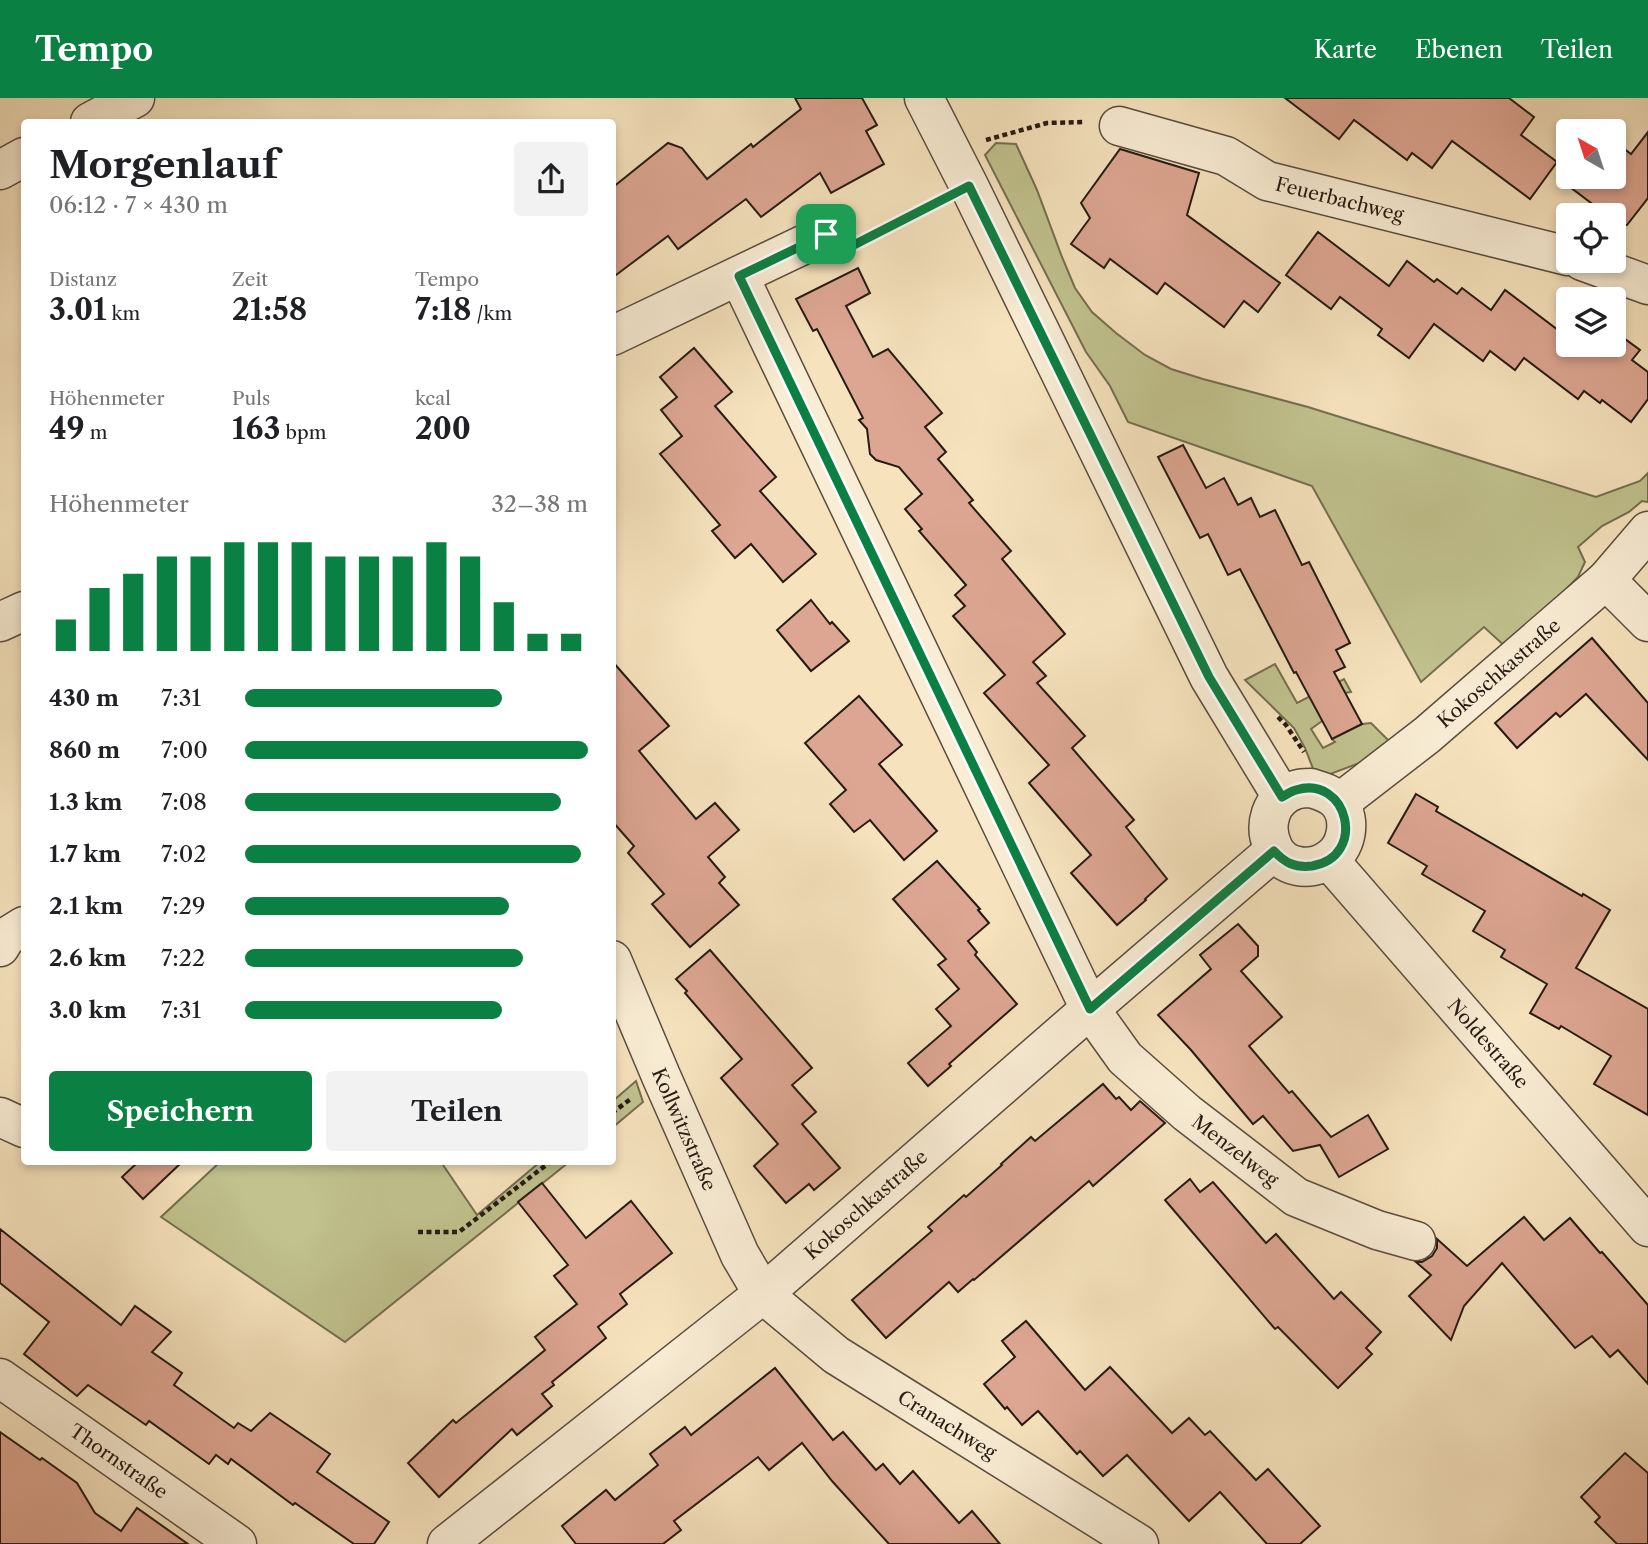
<!DOCTYPE html>
<html lang="de">
<head>
<meta charset="utf-8">
<style>
	body { margin:0; font-family:"Libre Caslon Text",serif; background:#f2f2f2; color:#202124; height:100vh; display:flex; flex-direction:column; font-size:26px; white-space:nowrap }
	* { box-sizing:border-box; margin:0 }
	p { font-size:23px; color:#757577 }
	.icon { flex:none; width:38px; height:38px; fill:none; stroke:currentColor; stroke-width:2; stroke-linecap:round; stroke-linejoin:round }
	.map { position:relative; flex:1; overflow:hidden }
	.side { position:absolute; left:21px; top:21px; width:595px; height:1046px; display:flex; flex-direction:column; background:#fff; border-radius:7px; box-shadow:0 4px 10px #0003 }
	.side>* { flex:none }
	.needle { width:46px; rotate:321deg }
	.tools { position:absolute; left:1556px; top:21px; display:grid; gap:14px }
	.tools a { display:grid; place-items:center; width:70px; height:70px; border-radius:7px; background:#fff; box-shadow:0 4px 10px #0003; font-size:35px }
	.pin { position:absolute; display:grid; place-items:center; width:60px; height:60px; color:#fff; margin:-30px; border-radius:14px; box-shadow:0 4px 10px #0006 }
	.round { display:grid; place-items:center; flex:none; width:74px; height:74px; border-radius:7px; background:#f2f2f2 }
	.headline { display:flex; align-items:center; justify-content:space-between; height:119px; padding:0 28px }
	h1 { font-size:38px; font-weight:700; line-height:52px }
	.figures { display:grid; grid-template-columns:repeat(3,1fr); gap:10px; height:119px; padding:7px 28px }
	.figures div { display:grid; align-content:center }
	.figures b { font-size:30px; font-weight:700 }
	.figures small { font-size:19px; font-weight:400 }
	.figures p { font-size:19px }
	.chart { height:196px; padding:14px 28px }
	.chart p { display:flex; justify-content:space-between }
	.chart svg { width:100%; height:126px; margin-top:7px; stroke:#0b8043; stroke-width:6 }
	.action { display:flex; gap:14px; margin-top:auto; padding:14px 28px }
	.action a { flex:1; height:80px; border-radius:7px; background:#0b8043; color:#fff; font-size:28px; font-weight:700; line-height:80px; text-align:center }
	.action a+a { background:#f2f2f2; color:#202124 }
	ul { padding:0 28px; list-style:none; font-size:23px }
	li { display:grid; grid-template-columns:112px 84px 1fr; align-items:center; height:52px }
	li i { height:18px; border-radius:9px; background:#0b8043 }
	header { display:flex; align-items:center; gap:42px; box-sizing:border-box; height:98px; padding:0 35px; background:#0b8043; color:#fff }
	header strong { font-size:33px }
	nav { display:flex; gap:38px; margin-inline-start:auto; font-size:24px }
	.map>svg:first-child { display:block }
</style>
</head>
<body>
<header>
<strong>Tempo</strong>
<nav><a>Karte</a><a>Ebenen</a><a>Teilen</a></nav>
</header>
<div class="map">
<svg width="1648" height="1446" viewBox="0 0 1648 1446">
	<rect width="100%" height="100%" fill="#f6e3be"/>
	<filter id="stains"><feTurbulence type="fractalNoise" baseFrequency=".00286" numOctaves="4"/><feColorMatrix values="0 0 0 0 .2 0 0 0 0 .09 0 0 0 0 .02 0 0 0 .5 -.17"/></filter>
	<radialGradient id="worn" r=".72"><stop offset=".6" stop-color="#630" stop-opacity="0"/><stop offset="1" stop-color="#630" stop-opacity=".3"/></radialGradient>
	<g fill="#c1c28e" stroke="#746e50" stroke-width="2">
		<path d="M996 45 1016 46 1037 92 1062 159 1075 190 1092 214 1116 235 1145 257 1171 271 1203 281 1308 309 1596 399 1640 383 1648 375V404L1642 403 1629 414 1602 428 1578 449 1585 464 1578 479 1508 551 1484 529 1421 584 1312 388 1128 324 1110 288 1086 254 985 57Z"/>
		<path d="M1275 566 1297 605 1344 581 1351 594 1345 595 1322 623 1311 631 1323 650 1335 644 1332 641 1362 626 1371 625 1389 643 1370 661 1317 681 1305 650 1294 630 1245 582Z"/>
		<path d="M636 983 643 1004 613 1029V1003Z"/>
		<path d="M220 1064H441L477 1117 540 1064H569L345 1244 161 1119Z"/>
	</g>
	<g fill="#dda692" stroke="#261b13" stroke-width="2">
		<path d="M795 0H862L877 27 866 33 884 66 831 95 820 75 761 119 746 101 678 151 668 138 612 180V90L668 45 682 50 707 81 751 46 753 49 801 11Z"/>
		<path d="M1285 0H1509L1534 19 1521 37 1557 64 1530 101 1452 43 1432 70 1412 55 1407 62 1354 22 1339 41Z"/>
		<path d="M1648 34V100L1627 127 1614 131V117H1607L1562 83 1568 75V79H1614V43L1631 56Z"/>
		<path d="M1120 51 1199 75 1187 117 1280 185 1258 214 1244 203 1224 229 1165 185 1157 196 1110 161 1104 170 1071 146 1090 120 1081 105Z"/>
		<path d="M1318 134 1389 188 1407 163 1434 184 1437 181 1457 196 1462 190 1491 212 1505 192 1562 235 1568 226V247H1614V233L1640 252 1632 262 1648 274V301L1631 324 1602 302 1600 305 1584 293 1578 301 1524 260 1515 272 1490 253 1483 263 1434 226 1409 260 1378 237 1382 231 1340 199 1331 211 1286 177Z"/>
		<path d="M858 170 870 195 846 208 873 259 888 251 942 315 925 329 946 354 938 361 973 402 969 405 1011 453 1002 461 1065 536 1033 564 1046 578 1037 585 1085 638 1072 650 1134 722 1126 729 1167 781 1145 801 1146 802 1117 827 1071 775 1091 757 1029 685 1049 667 984 595 1005 577 953 518 965 508 955 497 966 487 919 433 922 431 905 411 922 396 899 369 876 362 870 356 867 331 859 322 863 320 817 231 813 233 796 201Z"/>
		<path d="M694 250 732 294 715 308 776 379 760 393 816 456 783 484 751 446 735 460 712 433 720 427 660 356 682 338 661 312 677 299 660 279Z"/>
		<path d="M1183 347 1206 390 1224 380 1238 407 1251 400 1260 419 1275 412 1302 467 1309 464 1350 545 1336 552 1345 569 1334 574 1362 626 1332 641 1296 574 1294 575 1240 471 1228 477 1208 436 1200 440 1158 359Z"/>
		<path d="M811 502 830 526 832 524 849 543 811 573 777 532Z"/>
		<path d="M1592 540 1648 605V662L1586 596 1560 619 1556 615 1517 650 1495 625Z"/>
		<path d="M612 563 669 628 639 653 696 721 715 705 739 732 708 759 725 779 719 785 739 807 690 849 652 806 664 796 628 755 634 748 612 723Z"/>
		<path d="M859 598 902 647 879 666 937 733 904 762 870 722 854 734 830 706 846 692 805 645Z"/>
		<path d="M1416 696 1438 709 1436 713 1582 798 1583 796 1610 812 1576 870 1648 911V1017L1594 986 1611 958 1561 928 1559 931 1530 915 1547 886 1501 859 1505 852 1473 833 1485 813 1422 776 1427 768 1388 745Z"/>
		<path d="M937 763 980 811 978 812 989 825 968 843 977 854 975 857 1017 906 949 966 951 968 928 988 908 965 951 928 936 911 959 891 938 867 946 861 893 801Z"/>
		<path d="M1238 826 1258 848V858L1241 873 1282 919 1249 948 1289 995 1292 993 1331 1039 1368 1017 1388 1051 1339 1079 1320 1047 1293 1053 1263 1018 1253 1026 1191 952 1158 917 1211 871 1200 857Z"/>
		<path d="M710 852 812 970 792 987 816 1014 802 1026 840 1070 814 1092 809 1086 786 1105 754 1068 778 1046 721 980 742 961 685 895 687 893 676 881Z"/>
		<path d="M1103 986 1116 1001 1119 999 1131 1012 1140 1003 1165 1025 1093 1088 1089 1083 974 1182 973 1181 958 1194 949 1184 886 1240 852 1202 932 1133 928 1129 964 1097 966 1099 1002 1067 1001 1066 1031 1039 1035 1043Z"/>
		<path d="M138 1064H182L143 1101 122 1079Z"/>
		<path d="M1190 1081 1200 1094 1213 1084 1266 1145 1276 1136 1334 1201 1341 1194 1381 1234 1366 1250 1372 1256 1338 1290 1278 1229 1275 1231 1165 1102Z"/>
		<path d="M542 1085 586 1140 631 1103 672 1155 620 1196 627 1206 598 1229 606 1240 552 1284 554 1287 542 1296 552 1308 517 1337 512 1331 439 1399 408 1365 453 1322 456 1325 545 1252 535 1239 577 1206 554 1178 568 1167 518 1104Z"/>
		<path d="M1524 1119 1544 1142 1570 1120 1600 1155 1602 1154 1648 1207V1286L1618 1252 1610 1259 1592 1238 1575 1250 1502 1165 1464 1208 1451 1242 1409 1198 1431 1177 1416 1164H1422L1432 1158 1437 1150V1141L1467 1168Z"/>
		<path d="M0 1131 121 1227 135 1208 171 1234 152 1254 182 1275 174 1287 234 1330 238 1325 251 1333 270 1315 330 1356 317 1374 389 1424 374 1446H354L295 1405 293 1407 231 1361 228 1366 216 1357 209 1366 149 1323 146 1327 88 1287 77 1298 24 1256 49 1224 0 1185Z"/>
		<path d="M1026 1223 1085 1292 1110 1269 1172 1335 1189 1320 1205 1337 1210 1333 1256 1382 1268 1371 1320 1428 1300 1446H1267L1220 1394 1189 1423 1127 1357 1103 1378 1080 1353 1077 1356 1038 1313 1022 1327 1007 1309 1005 1311 984 1286 1015 1259 1002 1243Z"/>
		<path d="M775 1270 833 1342 843 1334 876 1372 883 1366 900 1386 913 1373 959 1425 972 1413 1000 1446H889L832 1383 802 1345 769 1372 758 1359 674 1423 681 1432 663 1446H576L562 1428 606 1392 615 1402 658 1367 650 1356 685 1329 691 1337Z"/>
		<path d="M0 1334 40 1362 42 1360 77 1385 95 1415 121 1433 137 1410 188 1446H0Z"/>
		<path d="M1625 1355 1648 1375V1446H1617L1595 1424 1600 1419 1581 1399Z"/>
	</g>
	<g fill="none" stroke-linecap="round" stroke-linejoin="round">
		<g stroke="#5a4d3e" stroke-width="41">
			<g id="minor">
				<path d="M924 0 969 88 1209 579 1282 699"/>
				<path d="M90 24 135 0"/>
				<path id="s1" d="M1119 28 1226 58 1267 83 1568 158"/>
				<path d="M0 72 24 59"/>
				<path d="M1582 163 1648 187"/>
				<path id="s2" d="M739 178 1090 911 1125 960 1187 1015 1296 1099 1377 1132 1416 1143"/>
				<path d="M612 238 826 136"/>
				<path d="M1606 482 1648 524"/>
				<path d="M0 524 24 513"/>
				<path d="M1311 690C1321 693 1332 696 1339 705 1352 722 1347 751 1328 762 1310 774 1282 770 1273 749 1263 728 1270 700 1295 692 1300 690 1306 690 1311 690Z"/>
				<path id="s3" d="M1339 705 1427 637 1606 482 1648 433"/>
				<path id="s4" d="M1329 762 1648 1129"/>
				<path d="M0 849 6 839 24 828"/>
				<path id="s5" d="M612 862 661 978 740 1157 763 1196 836 1257 1139 1446"/>
				<path d="M0 1019 24 1030"/>
				<path id="s6" d="M0 1280 237 1446"/>
				<path id="s7" d="M447 1446 763 1196 1090 911 1274 753"/>
			</g>
		</g>
		<g stroke="#261b13" stroke-width="4.5" stroke-dasharray="5 3.5" stroke-linecap="butt">
			<path d="M986 42 1047 25 1083 24"/>
			<path d="M861 143 937 105"/>
			<path d="M1278 619 1286 627 1304 654"/>
			<path d="M612 1015 632 1000"/>
			<path d="M418 1134H459L550 1064"/>
		</g>
		<use href="#minor" stroke="#f9edd5" stroke-width="38"/>
	</g>
	<g fill="none" stroke-linecap="round" stroke-linejoin="round">
		<g stroke="#fff" stroke-width="14">
			<path id="route" d="M969 88 1209 579 1282 699C1286 697 1291 693 1296 692 1348 676 1368 759 1312 768 1295 770 1285 765 1274 753L1090 911 739 178 826 136 846 151Z"/>
		</g>
		<use href="#route" stroke="#0b8043" stroke-width="9"/>
	</g>
	<g text-anchor="middle" dominant-baseline="central" stroke-width="7" stroke-linejoin="round" paint-order="stroke">
		<g font-size="19" fill="#261b13" stroke="#f9edd5">
			<text stroke="none"><textPath href="#s1" startOffset="234">Feuerbachweg</textPath></text>
			<text stroke="none"><textPath href="#s3" startOffset="206">Kokoschkastraße</textPath></text>
			<text stroke="none"><textPath href="#s4" startOffset="243">Noldestraße</textPath></text>
			<text stroke="none"><textPath href="#s5" startOffset="184">Kollwitzstraße</textPath></text>
			<text stroke="none"><textPath href="#s2" startOffset="1017">Menzelweg</textPath></text>
			<text stroke="none"><textPath href="#s7" startOffset="539">Kokoschkastraße</textPath></text>
			<text stroke="none"><textPath href="#s5" startOffset="593">Cranachweg</textPath></text>
			<text stroke="none"><textPath href="#s6" startOffset="145">Thornstraße</textPath></text>
		</g>
	</g>
	<rect width="100%" height="100%" filter="url(#stains)"/>
	<rect width="100%" height="100%" fill="url(#worn)"/>
</svg>
<div class="tools">
<a><svg class="needle" viewBox="-14 -14 28 28"><path d="M0-13l5 13h-10z" fill="#e53935"/><path d="M0 13l5-13h-10z" fill="#757577"/></svg></a>
<a><svg class="icon" aria-label="locate" viewBox="0 0 24 24"><circle cx="12" cy="12" r="6"/><path d="M12 2v4M12 18v4M2 12h4M18 12h4"/></svg></a>
<a><svg class="icon" aria-label="layers" viewBox="0 0 24 24"><path d="M12 4l9 5-9 5-9-5zM3 14l9 5 9-5"/></svg></a>
</div>
<div class="pin" style="left:826px;top:136px;background:#1e9e55"><svg class="icon" aria-label="arrive" viewBox="0 0 24 24"><path d="M6 21V4h12l-3 4 3 4H6"/></svg></div>
<section class="side">
<div class="headline"><div><h1>Morgenlauf</h1><p>06:12 · 7 × 430 m</p></div><a class="round"><svg class="icon" aria-label="share" viewBox="0 0 24 24"><path d="M12 15V3M7 8l5-5 5 5M5 13v7h14v-7"/></svg></a></div>
<div class="figures">
<div><p>Distanz</p><b>3.01<small> km</small></b></div>
<div><p>Zeit</p><b>21:58</b></div>
<div><p>Tempo</p><b>7:18<small> /km</small></b></div>
</div>
<div class="figures">
<div><p>Höhenmeter</p><b>49<small> m</small></b></div>
<div><p>Puls</p><b>163<small> bpm</small></b></div>
<div><p>kcal</p><b>200</b></div>
</div>
<div class="chart"><p><span>Höhenmeter</span>32–38 m</p>
<svg viewBox="0 0 160 44" preserveAspectRatio="none"><path d="M5 44V33M15 44V22M25 44V17M35 44V11M45 44V11M55 44V6M65 44V6M75 44V6M85 44V11M95 44V11M105 44V11M115 44V6M125 44V11M135 44V27M145 44V38M155 44V38"/></svg>
</div>
<ul>
<li><b>430 m</b>7:31<i style="width:75%"></i></li>
<li><b>860 m</b>7:00<i style="width:100%"></i></li>
<li><b>1.3 km</b>7:08<i style="width:92%"></i></li>
<li><b>1.7 km</b>7:02<i style="width:98%"></i></li>
<li><b>2.1 km</b>7:29<i style="width:77%"></i></li>
<li><b>2.6 km</b>7:22<i style="width:81%"></i></li>
<li><b>3.0 km</b>7:31<i style="width:75%"></i></li>
</ul>
<div class="action"><a>Speichern</a><a>Teilen</a></div>
</section>
</div>
</body>
</html>
